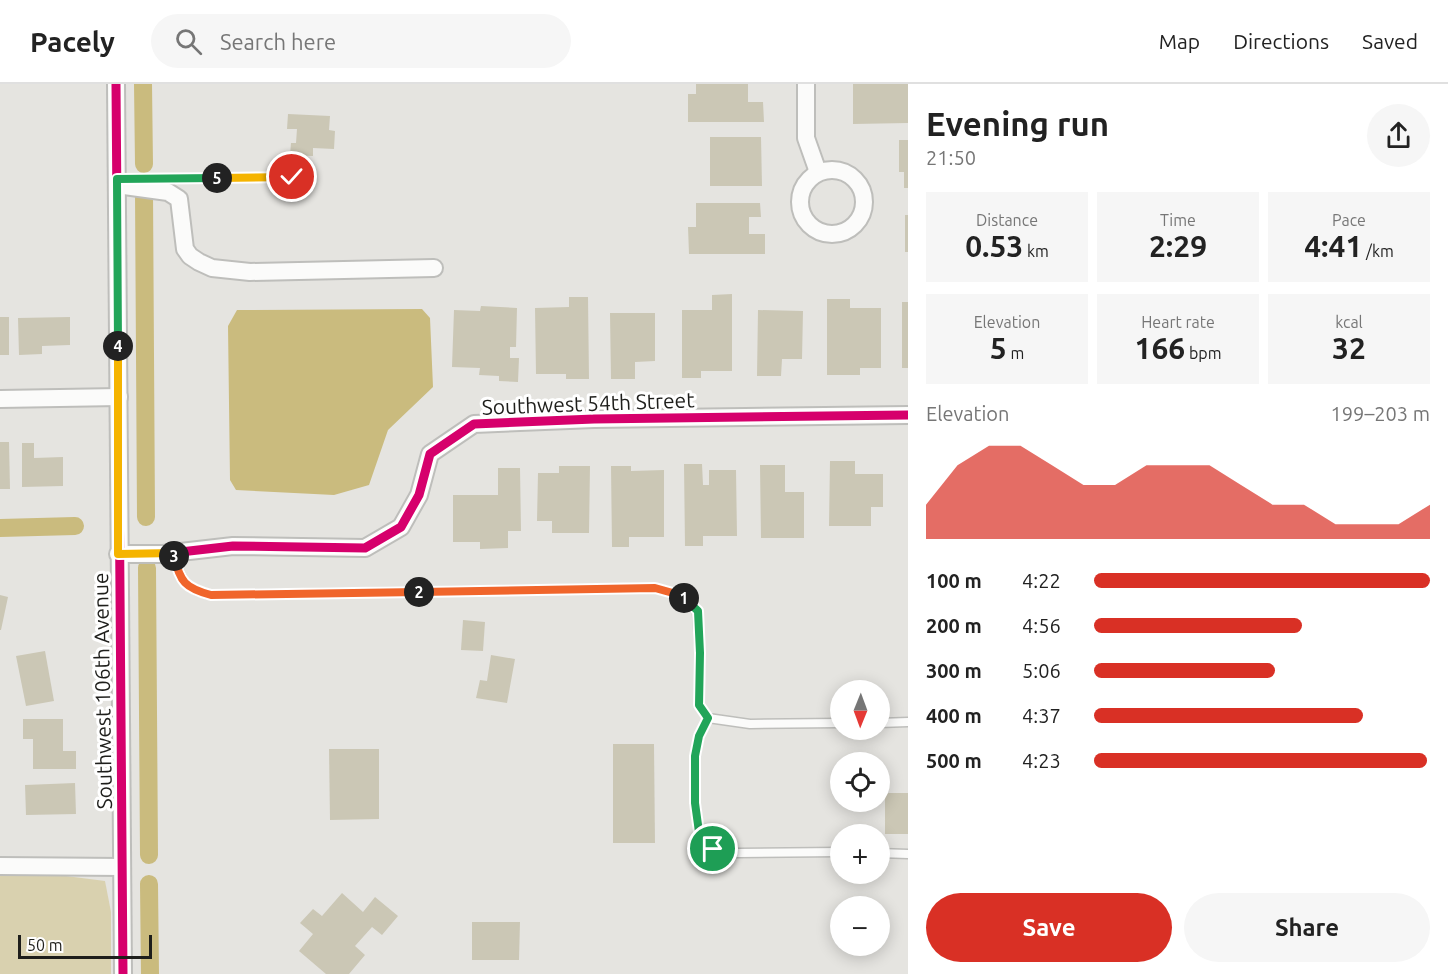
<!DOCTYPE html>
<html lang="en">
<head>
<meta charset="utf-8">
<style>
	body { margin:0; font-family:Ubuntu,sans-serif; background:#f6f6f6; color:#222; height:100vh; display:flex; flex-direction:column; font-size:22px; white-space:nowrap }
	* { box-sizing:border-box; margin:0 }
	p { font-size:20px; color:#767676 }
	.icon { flex:none; width:33px; height:33px; fill:none; stroke:currentColor; stroke-width:2; stroke-linecap:round; stroke-linejoin:round }
	.map { position:relative; flex:1; overflow:hidden }
	.side { display:flex; flex-direction:column; background:#fff; width:540px }
	.side>* { flex:none }
	.needle { width:39px; rotate:181deg }
	.fabs { position:absolute; left:830px; top:596px; display:grid; gap:12px }
	.fabs a { display:grid; place-items:center; width:60px; height:60px; border-radius:50%; background:#fff; box-shadow:0 3px 15px #0003; font-size:30px }
	.scale { position:absolute; left:18px; bottom:15px; width:134px; box-sizing:border-box; padding-left:6px; border:3px solid #1e1e1b; border-top:0; font-size:16px; line-height:21px; white-space:nowrap; color:#1e1e1b; -webkit-text-stroke:4px #fff; paint-order:stroke }
	.pin { position:absolute; display:grid; place-items:center; width:51px; height:51px; color:#fff; margin:-26px; border:3px solid #fff; border-radius:50%; box-shadow:0 2px 6px #0007 }
	.km { position:absolute; width:30px; height:30px; margin:-15px; border-radius:50%; background:#222; color:#fff; font-size:16px; line-height:30px; text-align:center }
	.round { display:grid; place-items:center; flex:none; width:63px; height:63px; border-radius:32px; background:#f6f6f6 }
	.overview { display:flex; align-items:center; justify-content:space-between; height:102px; padding:0 18px }
	h1 { font-size:33px; font-weight:600; line-height:45px }
	.stats { display:grid; grid-template-columns:repeat(3,1fr); gap:9px; height:102px; padding:6px 18px }
	.stats div { display:grid; align-content:center; border-radius:0px; background:#f6f6f6; text-align:center }
	.stats b { font-size:30px; font-weight:600 }
	.stats small { font-size:16px; font-weight:400 }
	.stats p { font-size:16px }
	.chart { height:168px; padding:12px 18px }
	.chart p { display:flex; justify-content:space-between }
	.chart svg { width:100%; height:108px; margin-top:6px; fill:#d93025; opacity:.7 }
	.cta { display:flex; gap:12px; margin-top:auto; padding:12px 18px }
	.cta a { flex:1; height:69px; border-radius:36px; background:#d93025; color:#fff; font-size:24px; font-weight:600; line-height:69px; text-align:center }
	.cta a+a { background:#f6f6f6; color:#222 }
	ul { padding:0 18px; list-style:none; font-size:20px }
	li { display:grid; grid-template-columns:96px 72px 1fr; align-items:center; height:45px }
	li i { height:15px; border-radius:8px; background:#d93025 }
	header { display:flex; align-items:center; gap:36px; box-sizing:border-box; height:84px; padding:0 30px; background:#fff; border-bottom:2px solid #e0e0e0 }
	header strong { font-size:28px }
	nav { display:flex; gap:33px; margin-inline-start:auto; font-size:21px }
	.search { width:420px; height:54px; background:#f6f6f6; display:flex; align-items:center; gap:15px; box-sizing:border-box; padding:0 21px; border-radius:33px; color:#767676; font-size:22px }
	main { display:flex; flex:1; min-height:0 }
	.map>svg:first-child { display:block }
</style>
</head>
<body>
<header>
<strong>Pacely</strong>
<div class="search"><svg class="icon" aria-label="search" viewBox="0 0 24 24"><circle cx="10" cy="10" r="6"/><path d="M15 15l6 6"/></svg>Search here</div>
<nav><a>Map</a><a>Directions</a><a>Saved</a></nav>
</header>
<main>
<div class="map">
<svg width="908" height="890" viewBox="0 0 908 890">
	<rect width="100%" height="100%" fill="#e5e4e0"/>
	<path fill="#d9d1af" d="M0 791 66 792 105 797 111 828V890H0Z"/>
	<path fill="#cabb7e" d="M422 225 430 234 433 303 388 346 369 401 334 411 236 406 230 396 228 242 237 226Z"/>
	<g fill="none" stroke-linecap="round" stroke-linejoin="round">
		<g stroke="#cabb7e" stroke-width="18">
			<path d="M143 0 144 80"/>
			<path d="M144 109 146 433"/>
			<path d="M0 444 75 442"/>
			<path d="M147 484 149 771"/>
			<path d="M149 800 150 890"/>
		</g>
	</g>
	<g fill="#cbc7b5">
		<path d="M696 0H748V18H763L764 38H688V10H696Z"/>
		<path d="M853 0H908V39L853 40Z"/>
		<path d="M288 30 330 32 329 46 335 47 334 65 313 64V72L290 71 291 59H296L297 45H287Z"/>
		<path d="M710 53H761L762 102H710Z"/>
		<path d="M899 56H908V104H904V88H899Z"/>
		<path d="M696 119H760L761 133H749V150H765V170H689L688 143H696Z"/>
		<rect x="905" y="131" width="3" height="37"/>
		<path d="M732 210V287H701V294H682V226H712V211Z"/>
		<path d="M569 213H588L589 295H566V290H536L535 224 569 223Z"/>
		<path d="M827 215H850V224H881V284H860V291H827Z"/>
		<rect x="902" y="218" width="6" height="66"/>
		<path d="M481 222 517 224 516 263H510V274H519L518 298 499 297V292L479 291 480 284 452 283 454 226 480 227Z"/>
		<path d="M758 226 803 227 802 275H782L781 292H757Z"/>
		<path d="M610 229H655V277L635 278V295H611Z"/>
		<rect x="0" y="233" width="9" height="38"/>
		<path d="M70 233V261L42 262V270L19 271 18 234Z"/>
		<path d="M0 358H9L10 405H0Z"/>
		<path d="M22 359H34V374L63 373V402L22 403Z"/>
		<path d="M830 377H855V390H883V423H871V442H829Z"/>
		<path d="M684 380H702L703 401H709V386H736L737 452H703V462H685Z"/>
		<path d="M760 381H785V408H804V454H761Z"/>
		<path d="M559 382H590L589 449H552V437H537L538 389H559Z"/>
		<path d="M611 382H631V387L664 386V453H629V463H612Z"/>
		<path d="M498 384H520L521 447H508V464L480 465V458H453V411H498Z"/>
		<path d="M0 511 8 513 1 546H0Z"/>
		<path d="M463 536 485 538 483 567 461 566Z"/>
		<path d="M45 567 54 617 26 622 16 572Z"/>
		<path d="M491 571 515 575 507 619 476 614 480 596 487 597Z"/>
		<path d="M23 635H63V667H76V685H33V655H23Z"/>
		<path d="M613 660H654L655 759H613Z"/>
		<path d="M329 665H379V735L330 736Z"/>
		<path d="M75 699 76 730 26 731 25 701Z"/>
		<rect x="885" y="709" width="23" height="41"/>
		<path d="M342 809 363 828 375 813 398 832 382 851 372 843 355 862 365 871 349 890H326L299 867 313 850 300 839 313 825 322 832Z"/>
		<path d="M472 838H520L519 876H472Z"/>
	</g>
	<g fill="none" stroke-linecap="round" stroke-linejoin="round">
		<g stroke="#bebebb" stroke-width="11">
			<g id="lane">
				<path d="M123 95 292 93"/>
				<path d="M174 469C180 496 183 504 211 511L655 504 680 511 697 527 700 569 699 621 708 634 750 640 840 639"/>
				<path d="M708 634 699 652 695 672V719L699 748 713 765 738 769 840 768"/>
				<path d="M879 639 908 638"/>
				<path d="M879 769 908 770"/>
			</g>
		</g>
		<g stroke="#bebebb" stroke-width="20">
			<g id="street">
				<path d="M116 0 123 890"/>
				<path d="M806 0V54L818 88"/>
				<circle cx="832" cy="118" r="32"/>
				<path d="M117 101 168 108 179 115 185 165 190 172 199 178 212 184 250 188 434 184"/>
				<path d="M0 315 119 313"/>
				<path d="M118 470H163L233 462 365 464 401 443 419 411 430 370 474 340 594 335 908 331"/>
				<path d="M0 782 122 783"/>
			</g>
		</g>
		<use href="#lane" stroke="#fbfbfa" stroke-width="8"/>
		<use href="#street" stroke="#fbfbfa" stroke-width="16"/>
		<g stroke="#fff" stroke-width="13">
			<g id="cycleway">
				<path d="M116 0 123 890"/>
				<path d="M118 470H163L233 462 365 464 401 443 419 411 430 370 474 340 594 335 908 331"/>
			</g>
		</g>
		<use href="#cycleway" stroke="#d6006c" stroke-width="9"/>
	</g>
	<g fill="none" stroke-linecap="round" stroke-linejoin="round">
		<g stroke="#fff" stroke-width="12">
			<path id="split-1" d="M684 514 698 527 700 569 699 621 708 634 699 652 695 672V719L699 748 713 765"/>
		</g>
		<g stroke="#fff" stroke-width="12">
			<path id="split-2" d="M419 508 655 504 680 511 684 514"/>
		</g>
		<g stroke="#fff" stroke-width="12">
			<path id="split-3" d="M174 472C180 498 185 504 211 511L419 508"/>
		</g>
		<g stroke="#fff" stroke-width="12">
			<path id="split-4" d="M118 262V470L174 469V472"/>
		</g>
		<g stroke="#fff" stroke-width="12">
			<path id="split-5" d="M118 262 117 95 217 94"/>
		</g>
		<g stroke="#fff" stroke-width="12">
			<path id="split-6" d="M217 94 292 93"/>
		</g>
		<use href="#split-1" stroke="#22a559" stroke-width="8"/>
		<use href="#split-2" stroke="#f0652b" stroke-width="8"/>
		<use href="#split-3" stroke="#f0652b" stroke-width="8"/>
		<use href="#split-4" stroke="#f5b400" stroke-width="8"/>
		<use href="#split-5" stroke="#22a559" stroke-width="8"/>
		<use href="#split-6" stroke="#f5b400" stroke-width="8"/>
	</g>
	<g text-anchor="middle" dominant-baseline="central" stroke-width="6" stroke-linejoin="round" paint-order="stroke">
		<g font-size="21" fill="#1e1e1b" stroke="#fff">
			<text transform="translate(588 319) rotate(-2)">Southwest 54th Street</text>
			<text transform="translate(102 607) rotate(-91)">Southwest 106th Avenue</text>
		</g>
	</g>
</svg>
<div class="fabs">
<a><svg class="needle" viewBox="-14 -14 28 28"><path d="M0-13l5 13h-10z" fill="#e53935"/><path d="M0 13l5-13h-10z" fill="#767676"/></svg></a>
<a><svg class="icon" aria-label="locate" viewBox="0 0 24 24"><circle cx="12" cy="12" r="6"/><path d="M12 2v4M12 18v4M2 12h4M18 12h4"/></svg></a>
<a>+</a>
<a>−</a>
</div>
<div class="scale">50 m</div>
<div class="pin" style="left:713px;top:765px;background:#1e9e55"><svg class="icon" aria-label="arrive" viewBox="0 0 24 24"><path d="M6 21V4h12l-3 4 3 4H6"/></svg></div>
<div class="pin" style="left:292px;top:93px;background:#d93025"><svg class="icon" aria-label="check" viewBox="0 0 24 24"><path d="M5 12l5 5 9-10"/></svg></div>
<b class="km" style="left:684px;top:514px">1</b>
<b class="km" style="left:419px;top:508px">2</b>
<b class="km" style="left:174px;top:472px">3</b>
<b class="km" style="left:118px;top:262px">4</b>
<b class="km" style="left:217px;top:94px">5</b>
</div>
<section class="side">
<div class="overview"><div><h1>Evening run</h1><p>21:50</p></div><a class="round"><svg class="icon" aria-label="share" viewBox="0 0 24 24"><path d="M12 15V3M7 8l5-5 5 5M5 13v7h14v-7"/></svg></a></div>
<div class="stats">
<div><p>Distance</p><b>0.53<small> km</small></b></div>
<div><p>Time</p><b>2:29</b></div>
<div><p>Pace</p><b>4:41<small> /km</small></b></div>
</div>
<div class="stats">
<div><p>Elevation</p><b>5<small> m</small></b></div>
<div><p>Heart rate</p><b>166<small> bpm</small></b></div>
<div><p>kcal</p><b>32</b></div>
</div>
<div class="chart"><p><span>Elevation</span>199–203 m</p>
<svg viewBox="0 0 160 44" preserveAspectRatio="none"><path d="M0 44V30L10 14L20 6L30 6L40 14L50 22L60 22L70 14L80 14L90 14L100 22L110 30L120 30L130 38L140 38L150 38L160 30V44z"/></svg>
</div>
<ul>
<li><b>100 m</b>4:22<i style="width:100%"></i></li>
<li><b>200 m</b>4:56<i style="width:62%"></i></li>
<li><b>300 m</b>5:06<i style="width:54%"></i></li>
<li><b>400 m</b>4:37<i style="width:80%"></i></li>
<li><b>500 m</b>4:23<i style="width:99%"></i></li>
</ul>
<div class="cta"><a>Save</a><a>Share</a></div>
</section>
</main>
</body>
</html>
